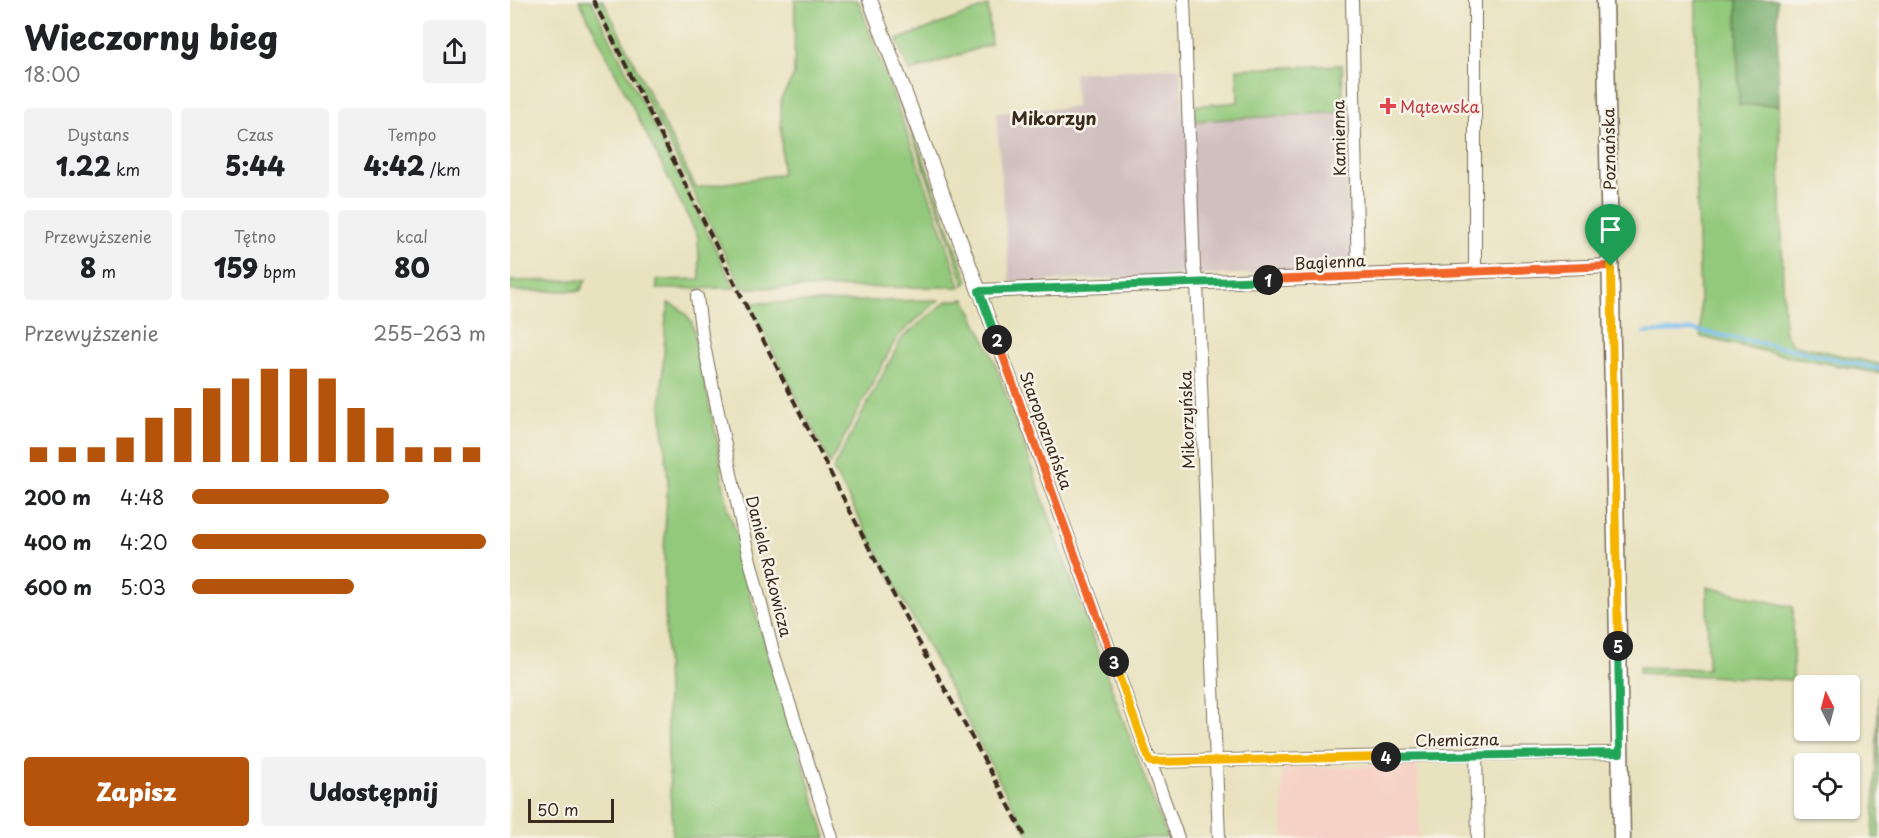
<!DOCTYPE html>
<html lang="pl">
<head>
<meta charset="utf-8">
<style>
	body { margin:0; font-family:"Playpen Sans",sans-serif; background:#f2f2f2; color:#202124; height:100vh; display:flex; flex-direction:column; font-size:22px; white-space:nowrap }
	* { box-sizing:border-box; margin:0 }
	p { font-size:20px; color:#757577 }
	.icon { flex:none; width:33px; height:33px; fill:none; stroke:currentColor; stroke-width:2; stroke-linecap:round; stroke-linejoin:round }
	.map { position:relative; flex:1; overflow:hidden }
	.panel { display:flex; flex-direction:column; background:#fff; width:510px }
	.panel>* { flex:none }
	.needle { width:39px; rotate:354deg }
	.tools { position:absolute; left:1284px; top:675px; display:grid; gap:12px }
	.tools a { display:grid; place-items:center; width:66px; height:66px; border-radius:6px; background:#fff; box-shadow:0 2px 4px #0004; font-size:30px }
	.scale { position:absolute; left:18px; bottom:15px; width:86px; box-sizing:border-box; padding-left:6px; border:3px solid #3b2a1e; border-top:0; font-size:16px; line-height:21px; white-space:nowrap; color:#3b2a1e; -webkit-text-stroke:4px #f7f3e8; paint-order:stroke }
	.pin { position:absolute; display:grid; place-items:center; width:51px; height:51px; color:#fff; margin:-62px -26px; border-radius:50% 50% 50% 0; rotate:-45deg; box-shadow:0 0 6px #0007 }
	.pin .icon { rotate:45deg }
	.km { position:absolute; width:30px; height:30px; margin:-15px; border-radius:50%; background:#222; color:#fff; font-size:16px; line-height:30px; text-align:center }
	.round { display:grid; place-items:center; flex:none; width:63px; height:63px; border-radius:6px; background:#f2f2f2 }
	.head { display:flex; align-items:center; justify-content:space-between; height:102px; padding:0 24px }
	h1 { font-size:33px; font-weight:800; line-height:45px }
	.stats { display:grid; grid-template-columns:repeat(3,1fr); gap:9px; height:102px; padding:6px 24px }
	.stats div { display:grid; align-content:center; border-radius:6px; background:#f2f2f2; text-align:center }
	.stats b { font-size:26px; font-weight:800 }
	.stats small { font-size:16px; font-weight:400 }
	.stats p { font-size:16px }
	.chart { height:168px; padding:12px 24px }
	.chart p { display:flex; justify-content:space-between }
	.chart svg { width:100%; height:108px; margin-top:6px; stroke:#b45309; stroke-width:6 }
	.cta { display:flex; gap:12px; margin-top:auto; padding:12px 24px }
	.cta a { flex:1; height:69px; border-radius:6px; background:#b45309; color:#fff; font-size:24px; font-weight:800; line-height:69px; text-align:center }
	.cta a+a { background:#f2f2f2; color:#202124 }
	ul { padding:0 24px; list-style:none; font-size:20px }
	li { display:grid; grid-template-columns:96px 72px 1fr; align-items:center; height:45px }
	li i { height:15px; border-radius:8px; background:#b45309 }
	main { display:flex; flex:1; min-height:0 }
	.map>svg:first-child { display:block }
</style>
</head>
<body>
<main>
<section class="panel">
<div class="head"><div><h1>Wieczorny bieg</h1><p>18:00</p></div><a class="round"><svg class="icon" aria-label="share" viewBox="0 0 24 24"><path d="M12 15V3M7 8l5-5 5 5M5 13v7h14v-7"/></svg></a></div>
<div class="stats">
<div><p>Dystans</p><b>1.22<small> km</small></b></div>
<div><p>Czas</p><b>5:44</b></div>
<div><p>Tempo</p><b>4:42<small> /km</small></b></div>
</div>
<div class="stats">
<div><p>Przewyższenie</p><b>8<small> m</small></b></div>
<div><p>Tętno</p><b>159<small> bpm</small></b></div>
<div><p>kcal</p><b>80</b></div>
</div>
<div class="chart"><p><span>Przewyższenie</span>255–263 m</p>
<svg viewBox="0 0 160 44" preserveAspectRatio="none"><path d="M5 44V38M15 44V38M25 44V38M35 44V34M45 44V26M55 44V22M65 44V14M75 44V10M85 44V6M95 44V6M105 44V10M115 44V22M125 44V30M135 44V38M145 44V38M155 44V38"/></svg>
</div>
<ul>
<li><b>200 m</b>4:48<i style="width:67%"></i></li>
<li><b>400 m</b>4:20<i style="width:100%"></i></li>
<li><b>600 m</b>5:03<i style="width:55%"></i></li>
</ul>
<div class="cta"><a>Zapisz</a><a>Udostępnij</a></div>
</section>
<div class="map">
<svg width="1369" height="838" viewBox="0 0 1369 838">
	<rect width="100%" height="100%" fill="#f7f3e8"/>
	<filter id="ink" filterUnits="userSpaceOnUse"><feTurbulence type="fractalNoise" baseFrequency=".0167" numOctaves="2"/><feDisplacementMap in="SourceGraphic" scale="12" xChannelSelector="R" yChannelSelector="G"/><feConvolveMatrix kernelMatrix="1 2 1 2 8 2 1 2 1" color-interpolation-filters="sRGB"/></filter>
	<filter id="wash" filterUnits="userSpaceOnUse"><feTurbulence type="fractalNoise" baseFrequency=".008" numOctaves="4" result="noise"/><feDisplacementMap in="SourceGraphic" scale="24" xChannelSelector="R" yChannelSelector="G"/><feGaussianBlur stdDeviation="1.35" result="paint"/><feColorMatrix in="noise" values="0 0 0 0 0 0 0 0 0 0 0 0 0 0 0 0 0 1.4 0 .05"/><feComposite in="paint" operator="in"/></filter>
	<g filter="url(#wash)">
		<rect width="100%" height="100%" fill="#e9e2bf"/>
		<path fill="#f6d1c5" d="M908 765 909 838H773L772 768Z"/>
		<path fill="#d1bfbf" d="M670 67 674 122 833 112 842 270 500 282 486 113 566 107 564 73Z"/>
		<g fill="#93c97c" stroke="#677a4d" stroke-width="1.5">
			<path d="M69 0H81L225 288 147 289V280L190 279 188 237Z"/>
			<path d="M86 0H93L186 188 272 174 271 99 284 75 285 0H348L434 235 450 287 232 288Z"/>
			<path d="M353 0H355L458 281 454 285 438 234Z"/>
			<path d="M1186 0H1227L1229 105H1269L1274 331 1282 344 1369 364V373L1272 355 1191 337 1186 172Z"/>
			<path d="M478 6 481 44 399 72 387 40Z"/>
			<path d="M832 65 833 112 684 121 683 106 728 102 727 69Z"/>
			<path d="M76 280 70 291H2L0 288V281Z"/>
			<path d="M455 299 481 352 564 587 657 838H520L323 469 392 338 437 301Z"/>
			<path d="M429 300 387 337 320 464 239 303Z"/>
			<path d="M158 303C170 307 176 313 182 323L209 449 212 478 219 513 228 537 240 595 316 838H163L158 754 154 550 158 479 151 407 156 315 158 314Z"/>
			<path d="M1197 587 1283 607V680L1129 673V667L1198 669Z"/>
			<path d="M1369 683V838H1363Z"/>
		</g>
		<path fill="#76ad6c" stroke="#586c45" stroke-width="1.5" d="M1227 0H1267L1269 105H1229Z"/>
		<g fill="none" stroke-linecap="round" stroke-linejoin="round">
			<path stroke="#78bdef" stroke-width="4" d="M1134 333 1184 330 1281 349 1369 369"/>
		</g>
	</g>
	<g filter="url(#ink)">
		<g fill="none" stroke-linecap="round" stroke-linejoin="round">
			<g stroke="#786a56" stroke-width="14">
				<g id="minor">
					<path d="M674 0 684 268 687 283 709 838"/>
					<path d="M842 0 848 276"/>
					<path d="M965 0V271"/>
					<path d="M469 291 668 838"/>
					<path d="M187 297 192 336 236 545 263 652 322 838"/>
					<path d="M966 754 968 838"/>
					<path d="M640 762 966 754 1110 753"/>
				</g>
			</g>
			<g stroke="#786a56" stroke-width="16">
				<path id="tertiary" d="M360 0 469 291 1101 266"/>
			</g>
			<g stroke="#786a56" stroke-width="19">
				<path id="secondary" d="M1095 0 1112 838"/>
			</g>
			<use href="#minor" stroke="#fff" stroke-width="12"/>
			<use href="#tertiary" stroke="#fff" stroke-width="14"/>
			<use href="#secondary" stroke="#fff" stroke-width="16"/>
			<path stroke="#3b2a1e" stroke-width="4" stroke-dasharray="9 4.5" stroke-linecap="butt" d="M83 0C183 198 280 397 382 592 426 675 473 755 516 838"/>
		</g>
	</g>
	<g fill="none" stroke-linecap="round" stroke-linejoin="round" filter="url(#ink)">
		<g stroke="#fff" stroke-width="12">
			<path id="split-1" d="M758 280 1101 266"/>
		</g>
		<g stroke="#fff" stroke-width="12">
			<path id="split-2" d="M487 340 469 291 758 280"/>
		</g>
		<g stroke="#fff" stroke-width="12">
			<path id="split-3" d="M487 340 604 662"/>
		</g>
		<g stroke="#fff" stroke-width="12">
			<path id="split-4" d="M604 662 640 762 876 757"/>
		</g>
		<g stroke="#fff" stroke-width="12">
			<path id="split-5" d="M876 757 1110 753 1108 646"/>
		</g>
		<g stroke="#fff" stroke-width="12">
			<path id="split-6" d="M1101 266 1108 646"/>
		</g>
		<use href="#split-1" stroke="#f0652b" stroke-width="8"/>
		<use href="#split-2" stroke="#22a559" stroke-width="8"/>
		<use href="#split-3" stroke="#f0652b" stroke-width="8"/>
		<use href="#split-4" stroke="#f5b400" stroke-width="8"/>
		<use href="#split-5" stroke="#22a559" stroke-width="8"/>
		<use href="#split-6" stroke="#f5b400" stroke-width="8"/>
	</g>
	<path fill="#e0444e" stroke="#f7f3e8" stroke-width="2" d="M875 97h6v6h6v6h-6v6h-6v-6h-6v-6h6z"/>
	<g text-anchor="middle" dominant-baseline="central" stroke-width="5" stroke-linejoin="round" paint-order="stroke">
		<g font-size="16" fill="#be3a42" stroke="#f7f3e8" text-anchor="start">
			<text x="890" y="106">Mątewska</text>
		</g>
		<g font-size="16" fill="#3b2a1e" stroke="#f7f3e8">
			<text transform="translate(828 138) rotate(-91)">Kamienna</text>
			<text transform="translate(1098 149) rotate(-91)">Poznańska</text>
			<text transform="translate(820 261) rotate(-3)">Bagienna</text>
			<text transform="translate(676 420) rotate(-92)">Mikorzyńska</text>
			<text transform="translate(537 430) rotate(70)">Staropoznańska</text>
			<text transform="translate(260 566) rotate(76)">Daniela Rakowicza</text>
			<text transform="translate(947 739) rotate(-1)">Chemiczna</text>
		</g>
		<g font-size="18" font-weight="bold" fill="#3b2a1e" stroke="#f7f3e8">
			<text x="544" y="117">Mikorzyn</text>
		</g>
	</g>
</svg>
<div class="tools">
<a><svg class="needle" viewBox="-14 -14 28 28"><path d="M0-13l5 13h-10z" fill="#e53935"/><path d="M0 13l5-13h-10z" fill="#757577"/></svg></a>
<a><svg class="icon" aria-label="locate" viewBox="0 0 24 24"><circle cx="12" cy="12" r="6"/><path d="M12 2v4M12 18v4M2 12h4M18 12h4"/></svg></a>
</div>
<div class="scale">50 m</div>
<div class="pin" style="left:1101px;top:266px;background:#1e9e55"><svg class="icon" aria-label="arrive" viewBox="0 0 24 24"><path d="M6 21V4h12l-3 4 3 4H6"/></svg></div>
<b class="km" style="left:758px;top:280px">1</b>
<b class="km" style="left:487px;top:340px">2</b>
<b class="km" style="left:604px;top:662px">3</b>
<b class="km" style="left:876px;top:757px">4</b>
<b class="km" style="left:1108px;top:646px">5</b>
</div>
</main>
</body>
</html>
